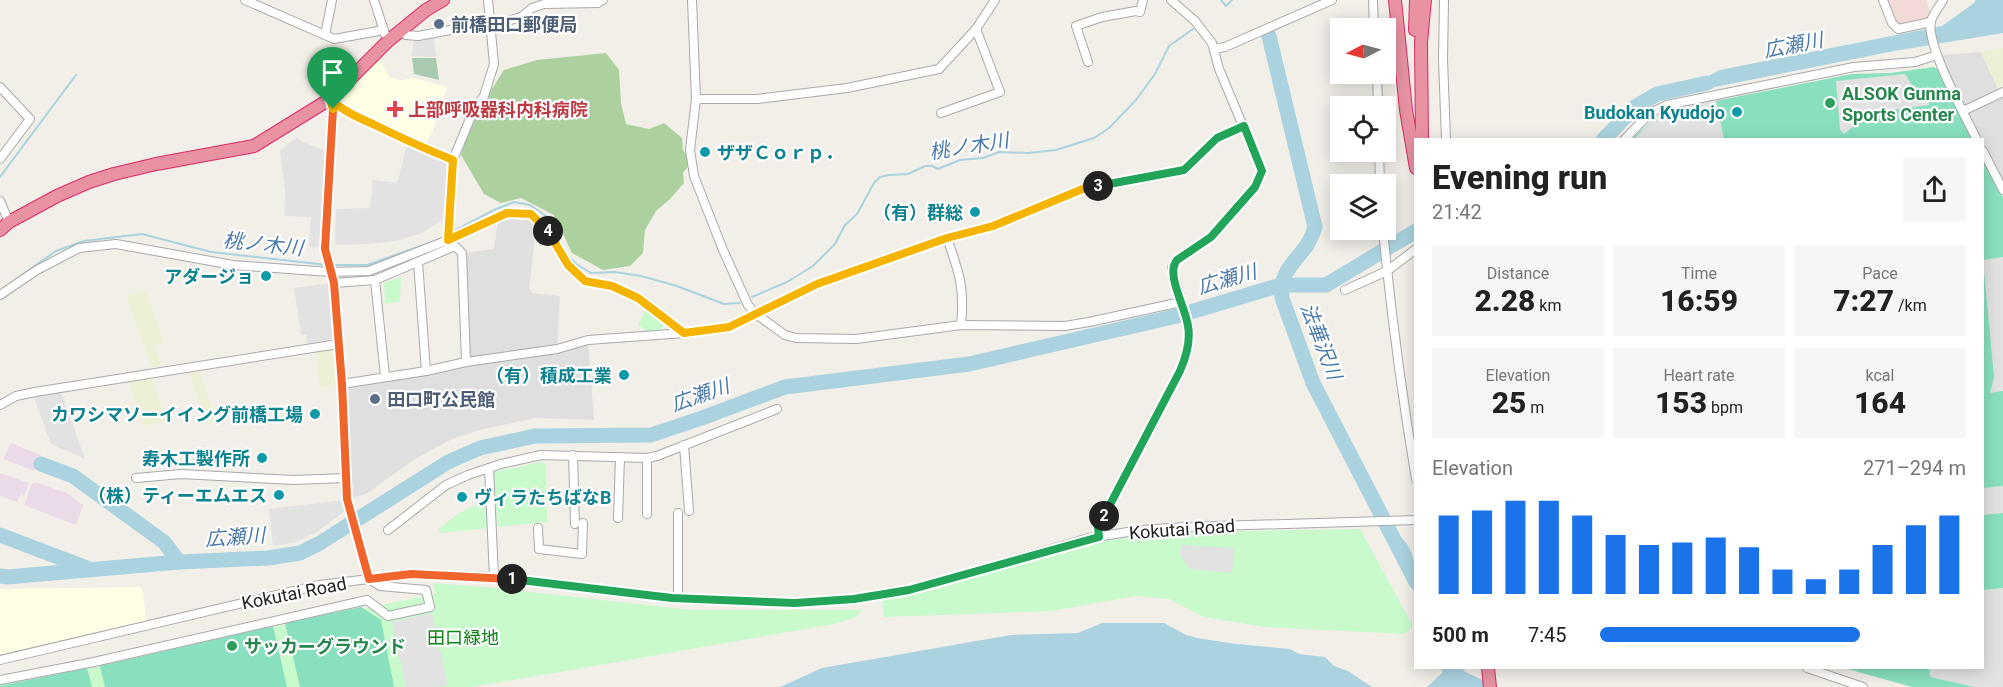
<!DOCTYPE html>
<html lang="en">
<head>
<meta charset="utf-8">
<style>
	body { margin:0; font-family:Roboto,"Noto Sans JP",sans-serif; background:#f6f6f6; color:#222; height:100vh; display:flex; flex-direction:column; font-size:22px; white-space:nowrap }
	* { box-sizing:border-box; margin:0 }
	p { font-size:20px; color:#767676 }
	.icon { flex:none; width:33px; height:33px; fill:none; stroke:currentColor; stroke-width:2; stroke-linecap:round; stroke-linejoin:round }
	.map { position:relative; flex:1; overflow:hidden }
	.sheet { position:absolute; left:1414px; top:138px; width:570px; height:531px; display:flex; flex-direction:column; background:#fff; border-radius:0px; box-shadow:0 3px 15px #0003 }
	.sheet>* { flex:none }
	.needle { width:39px; rotate:264deg }
	.controls { position:absolute; left:1330px; top:18px; display:grid; gap:12px }
	.controls a { display:grid; place-items:center; width:66px; height:66px; border-radius:0px; background:#fff; box-shadow:0 3px 15px #0003; font-size:30px }
	.pin { position:absolute; display:grid; place-items:center; width:51px; height:51px; color:#fff; margin:-62px -26px; border-radius:50% 50% 50% 0; rotate:-45deg; box-shadow:0 0 6px #0007 }
	.pin .icon { rotate:45deg }
	.km { position:absolute; width:30px; height:30px; margin:-15px; border-radius:50%; background:#222; color:#fff; font-size:16px; line-height:30px; text-align:center }
	.round { display:grid; place-items:center; flex:none; width:63px; height:63px; border-radius:0px; background:#f6f6f6 }
	.overview { display:flex; align-items:center; justify-content:space-between; height:102px; padding:0 18px }
	h1 { font-size:33px; font-weight:800; line-height:45px }
	.metrics { display:grid; grid-template-columns:repeat(3,1fr); gap:9px; height:102px; padding:6px 18px }
	.metrics div { display:grid; align-content:center; border-radius:0px; background:#f6f6f6; text-align:center }
	.metrics b { font-size:30px; font-weight:800 }
	.metrics small { font-size:16px; font-weight:400 }
	.metrics p { font-size:16px }
	.chart { height:168px; padding:12px 18px }
	.chart p { display:flex; justify-content:space-between }
	.chart svg { width:100%; height:108px; margin-top:6px; stroke:#1a73e8; stroke-width:6 }
	ul { padding:0 18px; list-style:none; font-size:20px }
	li { display:grid; grid-template-columns:96px 72px 1fr; align-items:center; height:45px }
	li i { height:15px; border-radius:8px; background:#1a73e8 }
	.map>svg:first-child { display:block }
</style>
</head>
<body>
<div class="map">
<svg width="2003" height="687" viewBox="0 0 2003 687">
	<rect width="100%" height="100%" fill="#f2efe9"/>
	<g fill="#e0dfdf">
		<path d="M1981 52 1998 89 1966 105 1961 103 1940 59 1943 55Z"/>
		<path d="M2003 95V187L1983 146V140L1980 139 1968 115 1970 110Z"/>
		<path d="M507 213 537 220 529 288 532 293 560 296 557 348 588 340 594 420 535 418 480 430 452 439 415 459 366 494 347 499 342 384 465 362 462 253 494 249 498 218Z"/>
	</g>
	<path fill="#f2dad9" d="M1887 0H1926L1931 14 1925 21 1901 27 1896 23Z"/>
	<g fill="#ebdbe8">
		<path d="M11 443 41 455 35 471 3 459Z"/>
		<path d="M0 473 29 483 24 496 20 494 17 502 0 496Z"/>
		<path d="M35 482 67 493 83 505 76 525 24 505 31 485Z"/>
	</g>
	<g fill="#ffffe5">
		<path d="M379 59 390 78 401 80 414 78 447 87 432 133 424 146 337 102Z"/>
		<path d="M142 587 147 626 0 660V589Z"/>
	</g>
	<g fill="#eef0d5">
		<path d="M2003 48V87L1998 89 1981 52Z"/>
		<path d="M145 290 164 342 155 345 161 366 152 367 126 295Z"/>
		<path d="M334 347 337 385 320 387 316 350Z"/>
		<path d="M199 371 217 422 208 424 189 373Z"/>
		<path d="M152 378 166 420 143 426 129 382Z"/>
	</g>
	<path fill="#add19e" d="M606 53 619 70 621 103 626 124 649 129 664 123 682 138 683 150 691 162 683 173 684 183 670 199 656 211 645 230 643 253 630 266 603 270 572 253 554 215 521 198 501 203 484 194 461 155C471 124 486 97 504 70L537 60Z"/>
	<path fill="#aacbaf" d="M412 58H436L439 80 414 74Z"/>
	<g fill="#c8facc">
		<path d="M401 277 400 301 385 304 384 283Z"/>
		<path d="M647 308 665 323 659 333H650L638 325Z"/>
		<path d="M541 462 546 464 547 522 497 527 494 472Z"/>
		<path d="M487 503 489 528 439 533V529C454 517 467 505 487 503Z"/>
		<path d="M1360 529 1413 626 1404 634 1264 627 1204 617 1169 599 1136 596 1051 611 884 617 882 599 937 589 1083 545 1114 539 1188 532Z"/>
		<path d="M433 583 495 588 691 610H862L856 617 834 624 473 687H0V683L435 594Z"/>
	</g>
	<g fill="#88e0be">
		<path d="M1934 67 1940 71 1974 140H1631L1658 115 1700 104 1852 74 1891 73Z"/>
		<path d="M1983 157 2003 198V687H1912L1844 668H1983Z"/>
		<path d="M361 607 381 620 394 687H300L285 623Z"/>
		<path d="M273 626 287 687H105L100 666Z"/>
		<path d="M87 668 92 687H0V686Z"/>
	</g>
	<g fill="#e2e2e2">
		<path d="M414 38H434L436 57 412 56Z"/>
		<path d="M1905 74 1919 96 1922 99 1928 98 1929 105 1878 112 1866 116 1844 134 1840 130 1836 81Z"/>
		<path d="M1716 100 1724 139H1634L1658 115Z"/>
		<path d="M297 137 301 141 329 152 322 247H309L311 217 284 216 285 190 280 151Z"/>
		<path d="M407 144 448 164 445 218 422 233 396 241 369 244 335 245 336 209 370 208 373 180 397 183Z"/>
		<path d="M2003 257V391L1990 393 1994 377 1983 260Z"/>
		<path d="M331 283 335 338 307 344 306 335H301L294 288Z"/>
		<path d="M61 392 85 459 51 444 33 395Z"/>
		<path d="M2003 486V513L1983 515V488Z"/>
		<path d="M344 500 346 510 317 532 296 542 273 546 269 509Z"/>
		<path d="M1181 545 1234 548 1232 573 1190 569 1180 555Z"/>
		<path d="M2003 588V687H1974L1930 677 1929 668H1983V590Z"/>
		<path d="M432 613 448 685 437 687H406L392 622Z"/>
	</g>
	<g fill="#aad3df">
		<path d="M1976 0H2003V33L1894 51 1670 96 1720 70 1942 26 1974 3Z"/>
		<path d="M1399 536C1417 548 1416 576 1416 596 1408 578 1394 555 1399 536Z"/>
		<path d="M1102 623H1164L1186 635 1197 638 1236 644 1290 649 1299 654 1325 657 1334 666 1348 671 1372 687H780L822 668 1011 635 1078 633Z"/>
		<path d="M1442 668H1462L1465 672 1499 687H1427L1442 673Z"/>
	</g>
	<g fill="none" stroke-linecap="round" stroke-linejoin="round">
		<g stroke="#aad3df" stroke-width="2">
			<path d="M1221 0 1226 6 1232 0"/>
			<path d="M0 177 76 75"/>
			<path d="M450 233 496 209 514 202 530 205 549 218 553 224 559 241"/>
			<path d="M566 254 576 264 591 273 615 272 641 276 677 286 724 304 740 303"/>
			<path d="M333 265H367L432 242"/>
			<path d="M12 282 56 251 84 241 142 234 211 252 327 265"/>
			<path d="M752 297 787 282 813 266 835 244 845 225 857 214 874 183 880 177 889 175 908 174 925 166H932L938 169 960 160 983 158 999 152 1028 153 1056 150 1094 138 1109 128 1136 100 1155 74 1169 46 1193 29"/>
		</g>
		<g stroke="#aad3df" stroke-width="15">
			<path d="M1269 36 1315 227C1307 258 1278 264 1282 298L1313 383 1416 582"/>
			<path d="M1603 140 1635 107 1657 94 1707 83"/>
			<path d="M41 464 73 476 164 542 179 562"/>
			<path d="M0 535 87 568"/>
			<path d="M0 576 7 577 179 562 268 558 300 553 320 543 448 462 480 448 535 436 651 435 702 418 785 387 969 364 1177 316 1281 285H1326L1416 231"/>
		</g>
		<g stroke="#a9a9a9" stroke-width="10">
			<g id="minor">
				<path d="M245 0 334 39 384 30"/>
				<path d="M374 0 385 34"/>
				<path d="M692 0 696 99H757L847 88 939 69 976 29 995 0"/>
				<path d="M1373 0 1374 28"/>
				<path d="M1444 0 1443 59 1446 140"/>
				<path d="M1883 0 1892 23 1898 29 1931 22"/>
				<path d="M1943 0C1940 6 1933 14 1931 21 1925 44 1966 117 1977 140"/>
				<path d="M400 31 406 35 418 36 471 26H491L521 17 532 8 544 4 598 3 603 0"/>
				<path d="M325 35 332 0"/>
				<path d="M1215 49 1225 47 1332 0"/>
				<path d="M1088 62 1076 26 1102 17 1136 11 1140 12 1143 0"/>
				<path d="M1377 74 1378 106"/>
				<path d="M0 87 30 119 0 159"/>
				<path d="M696 99 690 150 694 176 723 250 748 305 756 314 785 335 796 338 856 339 961 325 1065 326 1089 322 1181 302"/>
				<path d="M330 100C343 111 360 118 375 125 401 138 426 150 453 160"/>
				<path d="M1963 111 2003 92"/>
				<path d="M941 113 1000 92 976 29"/>
				<path d="M1624 140 1650 113 1667 105 1854 67 1915 62 1937 55"/>
				<path d="M1983 151 2003 190"/>
				<path d="M1379 152 1380 184"/>
				<path d="M0 201 9 222"/>
				<path d="M1383 230C1391 313 1402 396 1416 479"/>
				<path d="M947 238C959 272 965 288 961 325"/>
				<path d="M448 240 453 160 474 109 484 96 494 64 488 0"/>
				<path d="M418 262 426 371"/>
				<path d="M375 280 385 376"/>
				<path d="M334 283 375 280 455 246 462 253 466 362"/>
				<path d="M1345 290 1387 271 1416 249"/>
				<path d="M0 295 37 270 79 248 116 244 233 265 330 272 369 271 448 240 507 213 531 214 547 228 568 265 585 281 612 286 638 298 684 333"/>
				<path d="M342 384 426 371 466 362 557 349 588 340 684 333 728 327 817 284 947 238 993 226 1085 188 1184 170 1217 138 1244 126"/>
				<path d="M0 405 16 396 35 392 338 344"/>
				<path d="M684 445 689 511"/>
				<path d="M573 455 575 524"/>
				<path d="M489 468 494 577"/>
				<path d="M136 478 181 474 293 480 347 478"/>
				<path d="M647 514V458"/>
				<path d="M618 518 620 457"/>
				<path d="M538 528 539 549 582 554 583 523"/>
				<path d="M388 530 446 485 468 475 501 464 541 455 647 458 657 456 777 409"/>
				<path d="M1099 537 1098 527 1102 519 1180 371 1188 350 1189 334 1188 325 1172 268 1177 260 1211 237 1255 187 1262 171 1219 69 1212 43 1195 21 1171 0"/>
				<path d="M678 598V513"/>
				<path d="M0 660 319 585 411 574 494 577 672 598 795 603 854 599 909 590 1089 538 1141 530 1185 527 1416 520"/>
				<path d="M1807 668 1863 687"/>
				<path d="M0 680 94 662 367 600 388 616 430 607 426 590 380 586 369 579 347 499 342 384 334 283 325 249 333 109 330 99"/>
			</g>
		</g>
		<g stroke="#dc2a67" stroke-width="14">
			<g id="highway">
				<path d="M1395 0 1406 110 1416 168"/>
				<path d="M1415 30 1416 0"/>
				<path d="M1422 140 1421 42 1425 0"/>
				<path d="M0 230 9 222 57 196 89 182 114 174 156 164 254 146 330 99 388 41 426 10 443 0"/>
				<path d="M1488 668 1490 687"/>
			</g>
		</g>
		<use href="#minor" stroke="#fff" stroke-width="8"/>
		<use href="#highway" stroke="#e892a2" stroke-width="12"/>
	</g>
	<g fill="none" stroke-linecap="round" stroke-linejoin="round">
		<g stroke="#fff" stroke-width="12">
			<path id="split-1" d="M333 109 325 249 334 283 342 384 347 499 369 579 411 574 512 579"/>
		</g>
		<g stroke="#fff" stroke-width="12">
			<path id="split-2" d="M512 579 672 598 795 603 854 599 909 590 1099 537 1098 527 1104 516"/>
		</g>
		<g stroke="#fff" stroke-width="12">
			<path id="split-3" d="M1098 186 1184 170 1217 138 1244 126 1262 171 1255 187 1211 237 1177 260C1165 274 1186 308 1188 326 1191 342 1186 357 1180 371L1104 516"/>
		</g>
		<g stroke="#fff" stroke-width="12">
			<path id="split-4" d="M548 231 568 265 585 281 612 286 638 298 684 333 729 327 817 284 947 238 993 226 1085 188 1098 186"/>
		</g>
		<g stroke="#fff" stroke-width="12">
			<path id="split-5" d="M333 109 330 99C343 111 359 118 375 125 401 138 426 149 453 160L448 240 507 213 531 214 548 231"/>
		</g>
		<use href="#split-1" stroke="#f0652b" stroke-width="8"/>
		<use href="#split-2" stroke="#22a559" stroke-width="8"/>
		<use href="#split-3" stroke="#22a559" stroke-width="8"/>
		<use href="#split-4" stroke="#f5b400" stroke-width="8"/>
		<use href="#split-5" stroke="#f5b400" stroke-width="8"/>
	</g>
	<g fill="#5c6f8a" stroke="#fff" stroke-width="2">
		<circle cx="439" cy="24" r="6"/>
		<circle cx="375" cy="399" r="6"/>
	</g>
	<g fill="#2e9e5b" stroke="#fff" stroke-width="2">
		<circle cx="1830" cy="103" r="6"/>
		<circle cx="232" cy="646" r="6"/>
	</g>
	<path fill="#e0444e" stroke="#fff" stroke-width="2" d="M392 100h6v6h6v6h-6v6h-6v-6h-6v-6h6z"/>
	<g fill="#0f9aa8" stroke="#fff" stroke-width="2">
		<circle cx="1737" cy="112" r="6"/>
		<circle cx="705" cy="152" r="6"/>
		<circle cx="975" cy="212" r="6"/>
		<circle cx="266" cy="276" r="6"/>
		<circle cx="624" cy="375" r="6"/>
		<circle cx="315" cy="414" r="6"/>
		<circle cx="262" cy="458" r="6"/>
		<circle cx="279" cy="495" r="6"/>
		<circle cx="462" cy="497" r="6"/>
	</g>
	<g text-anchor="middle" dominant-baseline="central" stroke-width="4.5" stroke-linejoin="round" paint-order="stroke">
		<g font-size="18" font-weight="bold" fill="#4e5e75" stroke="#fff" text-anchor="start">
			<text x="451" y="24">前橋田口郵便局</text>
			<text x="387" y="399">田口町公民館</text>
		</g>
		<g font-size="18" font-weight="bold" fill="#27864d" stroke="#fff" text-anchor="start">
			<text x="1842" y="93">ALSOK Gunma<tspan x="1842" dy="21">Sports Center</tspan></text>
			<text x="244" y="646">サッカーグラウンド</text>
		</g>
		<g font-size="18" font-weight="bold" fill="#be3a42" stroke="#fff" text-anchor="start">
			<text x="408" y="109">上部呼吸器科内科病院</text>
		</g>
		<g font-size="18" font-weight="bold" fill="#0d838f" stroke="#fff" text-anchor="end">
			<text x="1725" y="112">Budokan Kyudojo</text>
			<text x="717" y="152" text-anchor="start">ザザＣｏｒｐ．</text>
			<text x="963" y="212">（有）群総</text>
			<text x="254" y="276">アダージョ</text>
			<text x="612" y="375">（有）積成工業</text>
			<text x="303" y="414">カワシマソーイイング前橋工場</text>
			<text x="250" y="458">寿木工製作所</text>
			<text x="267" y="495">（株）ティーエムエス</text>
			<text x="474" y="497" text-anchor="start">ヴィラたちばなB</text>
		</g>
		<g font-size="18" fill="#222" stroke="#fff">
			<text transform="translate(1182 529) rotate(-4)">Kokutai Road</text>
			<text transform="translate(294 593) rotate(-11)">Kokutai Road</text>
		</g>
		<g font-size="18" fill="#0c8416" stroke="#fff">
			<text x="463" y="637">田口緑地</text>
		</g>
		<g font-size="20" font-style="italic" fill="#4a7aab" stroke="#fff">
			<text transform="translate(1793 45) rotate(-11)">広瀬川</text>
			<text transform="translate(969 146) rotate(-9)">桃ノ木川</text>
			<text transform="translate(263 244) rotate(6)">桃ノ木川</text>
			<text transform="translate(1227 279) rotate(-16)">広瀬川</text>
			<text transform="translate(1321 341) rotate(69)">法華沢川</text>
			<text transform="translate(700 395) rotate(-19)">広瀬川</text>
			<text transform="translate(235 537) rotate(-4)">広瀬川</text>
		</g>
	</g>
</svg>
<div class="controls">
<a><svg class="needle" viewBox="-14 -14 28 28"><path d="M0-13l5 13h-10z" fill="#e53935"/><path d="M0 13l5-13h-10z" fill="#767676"/></svg></a>
<a><svg class="icon" aria-label="locate" viewBox="0 0 24 24"><circle cx="12" cy="12" r="6"/><path d="M12 2v4M12 18v4M2 12h4M18 12h4"/></svg></a>
<a><svg class="icon" aria-label="layers" viewBox="0 0 24 24"><path d="M12 4l9 5-9 5-9-5zM3 14l9 5 9-5"/></svg></a>
</div>
<div class="pin" style="left:333px;top:109px;background:#1e9e55"><svg class="icon" aria-label="arrive" viewBox="0 0 24 24"><path d="M6 21V4h12l-3 4 3 4H6"/></svg></div>
<b class="km" style="left:512px;top:579px">1</b>
<b class="km" style="left:1104px;top:516px">2</b>
<b class="km" style="left:1098px;top:186px">3</b>
<b class="km" style="left:548px;top:231px">4</b>
<section class="sheet">
<div class="overview"><div><h1>Evening run</h1><p>21:42</p></div><a class="round"><svg class="icon" aria-label="share" viewBox="0 0 24 24"><path d="M12 15V3M7 8l5-5 5 5M5 13v7h14v-7"/></svg></a></div>
<div class="metrics">
<div><p>Distance</p><b>2.28<small> km</small></b></div>
<div><p>Time</p><b>16:59</b></div>
<div><p>Pace</p><b>7:27<small> /km</small></b></div>
</div>
<div class="metrics">
<div><p>Elevation</p><b>25<small> m</small></b></div>
<div><p>Heart rate</p><b>153<small> bpm</small></b></div>
<div><p>kcal</p><b>164</b></div>
</div>
<div class="chart"><p><span>Elevation</span>271–294 m</p>
<svg viewBox="0 0 160 44" preserveAspectRatio="none"><path d="M5 44V12M15 44V10M25 44V6M35 44V6M45 44V12M55 44V20M65 44V24M75 44V23M85 44V21M95 44V25M105 44V34M115 44V38M125 44V34M135 44V24M145 44V16M155 44V12"/></svg>
</div>
<ul>
<li><b>500 m</b>7:45<i style="width:71%"></i></li>
</ul>
</section>
</div>
</body>
</html>
